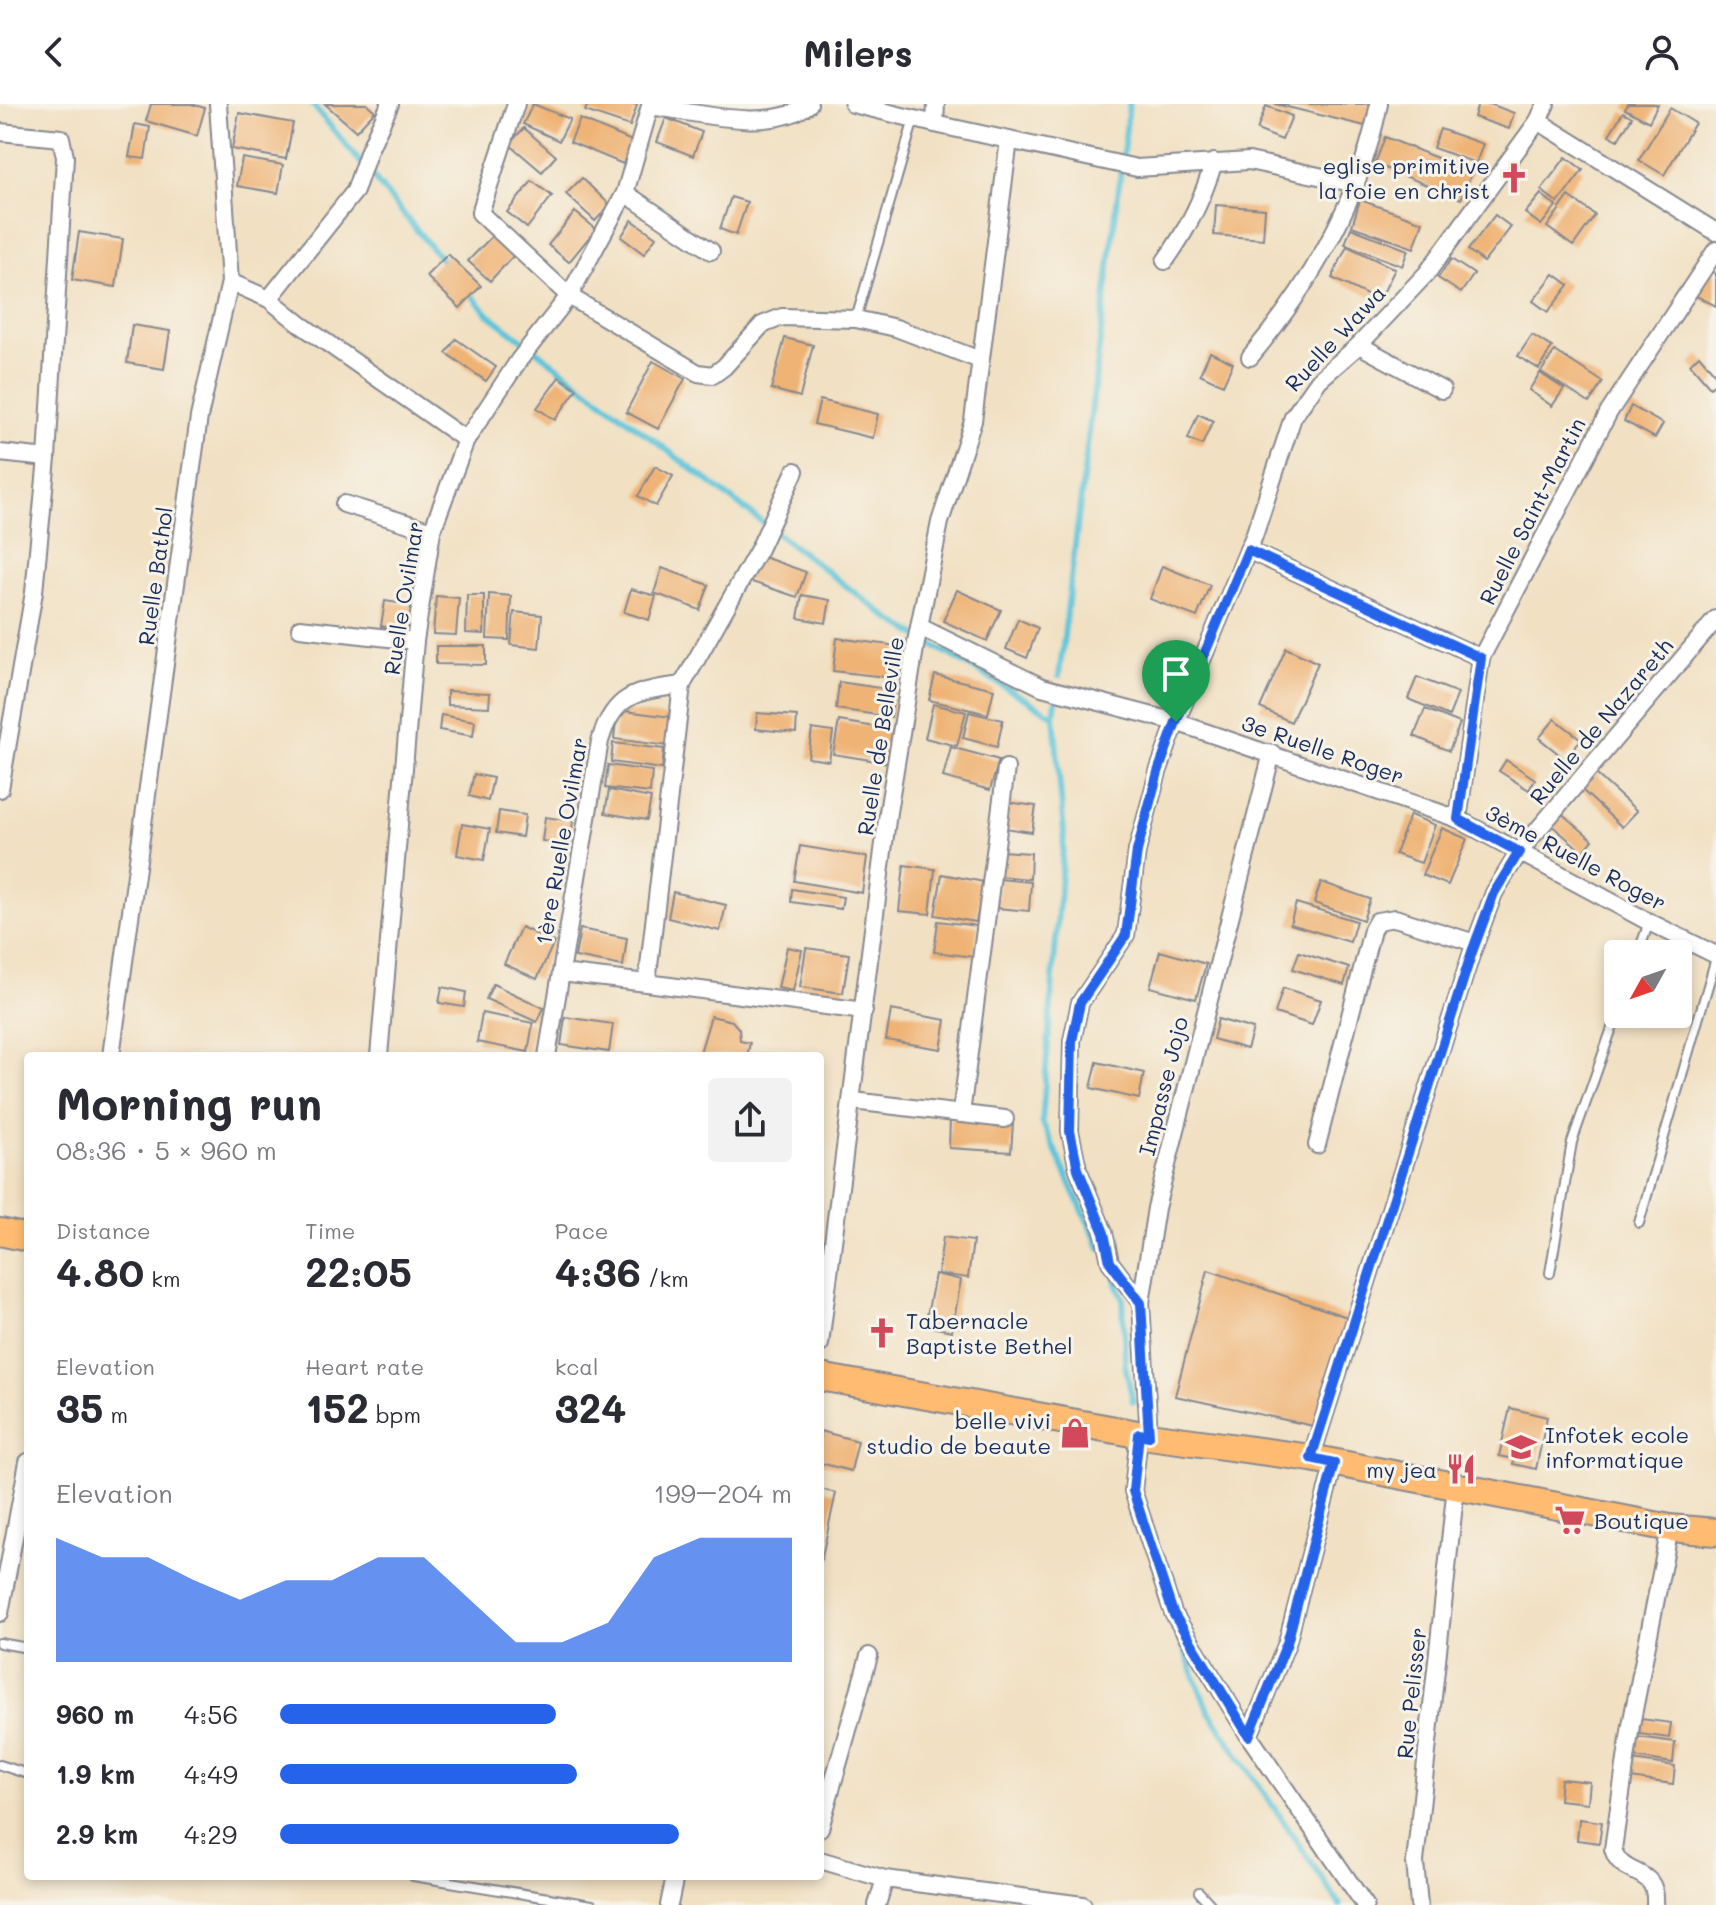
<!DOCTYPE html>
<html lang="en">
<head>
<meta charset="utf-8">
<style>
	body { margin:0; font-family:Mali,sans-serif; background:#f2f2f3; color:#2b2b33; height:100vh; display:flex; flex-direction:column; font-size:30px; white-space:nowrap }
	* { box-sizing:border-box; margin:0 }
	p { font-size:26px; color:#7c7c81 }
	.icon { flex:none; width:44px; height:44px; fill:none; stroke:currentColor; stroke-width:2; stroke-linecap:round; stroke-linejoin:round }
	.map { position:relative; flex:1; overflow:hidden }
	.sheet { position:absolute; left:24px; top:948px; width:800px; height:828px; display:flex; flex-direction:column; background:#fff; border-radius:8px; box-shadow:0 4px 12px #0003 }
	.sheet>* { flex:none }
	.needle { width:52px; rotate:230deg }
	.tools { position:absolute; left:1604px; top:836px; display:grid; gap:16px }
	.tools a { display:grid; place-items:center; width:88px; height:88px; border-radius:8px; background:#fff; box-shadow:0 4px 12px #0003; font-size:40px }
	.pin { position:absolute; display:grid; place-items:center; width:68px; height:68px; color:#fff; margin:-82px -34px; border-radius:50% 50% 50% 0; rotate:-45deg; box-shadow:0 0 8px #0007 }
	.pin .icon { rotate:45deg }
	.round { display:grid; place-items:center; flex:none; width:84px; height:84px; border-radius:8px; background:#f2f2f3 }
	.summary { display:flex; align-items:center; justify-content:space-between; height:136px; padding:0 32px }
	h1 { font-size:44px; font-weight:700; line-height:60px }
	.stats { display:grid; grid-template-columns:repeat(3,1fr); gap:12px; height:136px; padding:8px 32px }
	.stats div { display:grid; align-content:center }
	.stats b { font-size:40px; font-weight:700 }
	.stats small { font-size:22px; font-weight:400 }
	.stats p { font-size:22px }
	.chart { height:224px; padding:16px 32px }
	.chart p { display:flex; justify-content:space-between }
	.chart svg { width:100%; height:144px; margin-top:8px; fill:#2563eb; opacity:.7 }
	ul { padding:0 32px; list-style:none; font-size:26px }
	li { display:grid; grid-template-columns:128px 96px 1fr; align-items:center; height:60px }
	li i { height:20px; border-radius:10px; background:#2563eb }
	header { display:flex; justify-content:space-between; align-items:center; height:104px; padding:0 32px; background:#fff; font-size:36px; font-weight:700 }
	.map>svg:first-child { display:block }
</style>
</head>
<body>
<header><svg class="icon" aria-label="back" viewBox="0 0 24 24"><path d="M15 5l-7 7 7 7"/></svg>Milers<svg class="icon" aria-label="person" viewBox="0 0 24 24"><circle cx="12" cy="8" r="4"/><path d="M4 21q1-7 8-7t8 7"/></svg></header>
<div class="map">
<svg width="1716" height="1801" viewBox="0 0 1716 1801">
	<rect width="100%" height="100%" fill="#f7f3e8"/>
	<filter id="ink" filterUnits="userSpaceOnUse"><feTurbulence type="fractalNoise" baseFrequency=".0125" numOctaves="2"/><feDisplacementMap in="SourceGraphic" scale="16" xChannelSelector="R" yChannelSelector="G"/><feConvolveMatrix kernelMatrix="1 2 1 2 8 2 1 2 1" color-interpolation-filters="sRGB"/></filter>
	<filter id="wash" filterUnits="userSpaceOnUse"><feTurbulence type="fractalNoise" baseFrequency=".006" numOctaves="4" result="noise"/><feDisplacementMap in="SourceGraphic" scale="32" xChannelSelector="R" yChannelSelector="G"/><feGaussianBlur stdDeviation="1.8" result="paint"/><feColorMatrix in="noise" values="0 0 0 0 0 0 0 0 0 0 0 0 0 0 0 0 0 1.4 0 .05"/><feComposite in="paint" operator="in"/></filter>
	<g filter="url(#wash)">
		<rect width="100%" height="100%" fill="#f1e0c2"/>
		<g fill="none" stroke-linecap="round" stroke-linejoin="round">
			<g stroke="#5dc4d9" stroke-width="6">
				<path d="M312 0 445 160"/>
				<path d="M468 187 488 210 891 516 1054 612"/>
				<path d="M1059 572 1129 0"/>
				<path d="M1056 596 1054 612 1064 730 1042 1018 1100 1144"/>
				<path d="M1115 1176 1123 1193 1125 1260 1133 1298"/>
				<path d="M1131 1400 1130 1408 1138 1427"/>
				<path d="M1178 1531 1208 1606 1340 1801"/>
			</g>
		</g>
		<g id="blocks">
			<g fill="#efb375">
				<path d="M151 0H191L205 4 197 32 146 17Z"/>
				<path d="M325 0H367L375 7 356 27Z"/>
				<path d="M533 0 570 15 559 37 523 20Z"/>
				<path d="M588 0H634L637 1 630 22 585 7Z"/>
				<path d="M1275 0H1370L1365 22Z"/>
				<path d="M1478 0H1490L1514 9 1509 25 1474 13Z"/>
				<path d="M1628 0H1658L1649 18 1625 5Z"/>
				<path d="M1266 2 1292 12 1282 36 1257 26Z"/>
				<path d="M1670 4 1695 19 1664 71 1639 56Z"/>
				<path d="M1623 8 1632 13 1618 36 1609 31Z"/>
				<path d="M239 9 293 19 286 55 232 45Z"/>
				<path d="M666 14 702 28 693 52 657 38Z"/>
				<path d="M580 15 632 37 623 60 570 38Z"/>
				<path d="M135 20 150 23 145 55 129 53Z"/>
				<path d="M524 24 556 52 542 68 509 40Z"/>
				<path d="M1440 25 1483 40 1476 59 1433 44Z"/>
				<path d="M1385 33 1472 68 1461 95 1375 60Z"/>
				<path d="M1566 53 1583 66 1558 99 1541 86Z"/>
				<path d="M242 54 283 61 278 89 237 82Z"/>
				<path d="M582 74 610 101 595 117 566 90Z"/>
				<path d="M532 77 552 92 527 124 507 108Z"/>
				<path d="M1541 90 1556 102 1541 121 1525 109Z"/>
				<path d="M1569 92 1595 111 1573 142 1547 123Z"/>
				<path d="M731 93 747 98 736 131 720 125Z"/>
				<path d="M1360 96 1423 118 1414 144 1352 122Z"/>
				<path d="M1216 101 1265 105 1263 135 1214 131Z"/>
				<path d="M575 108 596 125 569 158 548 141Z"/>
				<path d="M1495 111 1511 123 1484 158 1468 146Z"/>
				<path d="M632 116 656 133 644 150 621 133Z"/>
				<path d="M1351 124 1408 146 1402 162 1345 140Z"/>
				<path d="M79 128 123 135 116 183 72 176Z"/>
				<path d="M495 129 516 149 490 177 468 157Z"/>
				<path d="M1347 142 1395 165 1379 197 1332 174Z"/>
				<path d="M448 150 481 182 460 204 426 172Z"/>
				<path d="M1451 155 1474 170 1461 189 1438 174Z"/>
				<path d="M1707 165 1716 170V202L1694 191Z"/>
				<path d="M1554 170 1569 181 1548 208 1533 197Z"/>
				<path d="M132 221 170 227 164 265 127 259Z"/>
				<path d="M1532 231 1552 243 1539 265 1518 252Z"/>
				<path d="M785 234 813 241 800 293 771 285Z"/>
				<path d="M456 235 496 263 486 277 446 249Z"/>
				<path d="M1555 247 1603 278 1589 299 1541 268Z"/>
				<path d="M1210 248 1233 259 1223 281 1200 270Z"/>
				<path d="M1699 251 1716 271V278L1710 283 1690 260Z"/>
				<path d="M653 257 685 275 658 325 626 308Z"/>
				<path d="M1540 269 1564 285 1552 302 1529 286Z"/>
				<path d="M559 273 577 285 555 316 537 304Z"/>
				<path d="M820 296 878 310 873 334 814 320Z"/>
				<path d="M1631 302 1663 320 1655 334 1624 317Z"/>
				<path d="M1198 310 1213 317 1202 341 1188 335Z"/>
				<path d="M655 362 673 372 656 402 638 392Z"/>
				<path d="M755 450 806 468 797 493 746 476Z"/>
				<path d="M1162 462 1210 481 1197 513 1150 495Z"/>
				<path d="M662 464 709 481 700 506 654 489Z"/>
				<path d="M631 485 656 492 649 516 624 508Z"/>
				<path d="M957 486 1001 506 987 537 943 517Z"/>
				<path d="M489 490 511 492 509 536 487 535Z"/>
				<path d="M467 491H484V530L466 529Z"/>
				<path d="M802 491 830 496 826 519 798 514Z"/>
				<path d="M436 492 459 494 456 531 433 530Z"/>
				<path d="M385 497 417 502 413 528 381 522Z"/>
				<path d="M514 508 542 511 539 544 511 541Z"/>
				<path d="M1018 515 1038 524 1027 554 1006 545Z"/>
				<path d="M837 534 898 542 894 574 833 567Z"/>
				<path d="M436 542H486V561L436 560Z"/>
				<path d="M1286 544 1318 559 1291 618 1260 604Z"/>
				<path d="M935 571 994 585 988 610 929 596Z"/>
				<path d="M1417 573 1458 589 1449 612 1408 595Z"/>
				<path d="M839 578 894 586 891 613 836 605Z"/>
				<path d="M447 587 490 589 489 603 447 601Z"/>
				<path d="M933 600 966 608 957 642 925 634Z"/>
				<path d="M1425 605 1460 619 1449 647 1414 632Z"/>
				<path d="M617 606 672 613 669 642 614 635Z"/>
				<path d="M969 608 1003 616 997 643 963 634Z"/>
				<path d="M757 609 797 612 796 629 756 625Z"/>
				<path d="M441 611 475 617 473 632 439 626Z"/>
				<path d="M1555 615 1581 635 1565 655 1539 634Z"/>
				<path d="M839 617 894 626 889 659 833 650Z"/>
				<path d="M812 625 833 628 829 657 808 654Z"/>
				<path d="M613 639 664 645 662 665 611 658Z"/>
				<path d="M951 643 999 656 990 686 943 673Z"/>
				<path d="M1506 656 1535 675 1529 686 1499 667Z"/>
				<path d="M608 661 652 667 650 689 605 684Z"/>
				<path d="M474 670 493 674 488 697 469 692Z"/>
				<path d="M1596 670 1637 707 1622 723 1582 686Z"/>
				<path d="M609 686 651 694 647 716 605 709Z"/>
				<path d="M1007 698 1036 702 1032 728 1004 724Z"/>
				<path d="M499 707 525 711 522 733 496 729Z"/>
				<path d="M1560 708 1593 736 1583 748 1550 720Z"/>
				<path d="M1410 711 1435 721 1421 759 1395 750Z"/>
				<path d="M545 713 573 717 570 741 542 737Z"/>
				<path d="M462 720 490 725 484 756 457 751Z"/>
				<path d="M1442 724 1467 735 1448 781 1422 771Z"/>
				<path d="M800 742 867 753 862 789 794 777Z"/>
				<path d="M1001 747 1031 749 1030 775 999 772Z"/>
				<path d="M904 761 935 765 930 810 899 807Z"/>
				<path d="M942 770 984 778 976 818 935 811Z"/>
				<path d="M999 775 1031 778 1029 807 997 804Z"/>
				<path d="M1321 778 1370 795 1363 816 1314 799Z"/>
				<path d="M792 785 843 793 841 805 791 798Z"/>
				<path d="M673 788 726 801 720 827 668 814Z"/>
				<path d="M1296 799 1356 817 1350 838 1290 820Z"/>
				<path d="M938 817 978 822 974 853 934 848Z"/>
				<path d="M521 823 554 838 537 875 504 860Z"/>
				<path d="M580 825 627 834 623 862 575 853Z"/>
				<path d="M787 843 802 846 793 887 778 884Z"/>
				<path d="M806 844 849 850 843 889 800 883Z"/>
				<path d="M1160 847 1206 860 1196 895 1150 883Z"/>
				<path d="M1299 848 1349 864 1344 881 1293 865Z"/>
				<path d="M493 880 544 904 537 918 486 895Z"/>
				<path d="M442 883 466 888 464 903 439 899Z"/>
				<path d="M1283 884 1321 896 1312 921 1275 909Z"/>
				<path d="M891 906 946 916 941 945 886 936Z"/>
				<path d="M482 909 533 919 528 948 477 938Z"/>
				<path d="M711 912 732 917 739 925 740 937 750 939 747 952 736 950 699 952Z"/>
				<path d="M565 913 613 920 609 948 561 941Z"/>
				<path d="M1218 915 1253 925 1247 945 1213 935Z"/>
				<path d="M1097 958 1144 969 1139 995 1091 984Z"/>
				<path d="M950 1014 1013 1019 1011 1048 949 1044Z"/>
				<path d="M943 1133 973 1137 968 1174 938 1170Z"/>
				<path d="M1208 1166 1347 1213 1318 1323 1175 1292Z"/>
				<path d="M935 1170 961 1176 952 1227 925 1222Z"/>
				<path d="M1510 1304 1547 1313 1536 1365 1513 1360 1514 1355 1499 1352Z"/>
				<path d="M820 1327 858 1337 851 1367 820 1359Z"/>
				<path d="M820 1385 836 1389 821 1457 820 1456Z"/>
				<path d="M1641 1615 1671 1619 1669 1634 1639 1630Z"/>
				<path d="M1637 1633 1675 1638 1673 1659 1634 1653Z"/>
				<path d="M1632 1656 1675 1662 1673 1680 1630 1674Z"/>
				<path d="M1561 1675 1590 1678 1588 1699 1559 1696Z"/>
				<path d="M1579 1715 1602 1718 1599 1739 1577 1736Z"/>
			</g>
		</g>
	</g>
	<g filter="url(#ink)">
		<use href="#blocks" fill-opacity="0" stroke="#868890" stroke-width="2"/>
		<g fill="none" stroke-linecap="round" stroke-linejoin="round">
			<g stroke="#868890" stroke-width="12">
				<g id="lane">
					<path d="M856 215 914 15"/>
					<path d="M1638 850 1649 818"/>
					<path d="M1639 1119 1716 854"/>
					<path d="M1550 1169 1572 1038 1618 907"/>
					<path d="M0 1539 28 1544"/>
					<path d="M0 1661 28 1670"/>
					<path d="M413 1772 592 1801"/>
					<path d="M1199 1788 1211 1801"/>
				</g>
			</g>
			<g stroke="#868890" stroke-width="20">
				<g id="street">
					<path d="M516 0 480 109 569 192 698 269 713 271 724 263 762 221 782 213 856 215 896 224 980 256"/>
					<path d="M853 0 935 20 936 0"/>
					<path d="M1538 17 1716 128"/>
					<path d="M935 20 1137 64 1249 57 1356 80"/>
					<path d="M0 28 61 34 65 53 47 354 34 488 0 685"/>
					<path d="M625 89 711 147"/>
					<path d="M1165 157C1188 125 1202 96 1214 58"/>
					<path d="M230 178 269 195 300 220 466 336"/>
					<path d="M269 195 355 87 369 46 390 0"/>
					<path d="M1359 241 1442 286"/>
					<path d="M1250 253C1312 179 1360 95 1379 0"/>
					<path d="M0 349 47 354"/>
					<path d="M795 367 759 445 682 581 647 879 864 907"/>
					<path d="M344 400 432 427"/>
					<path d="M1248 446 1481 554"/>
					<path d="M920 523 1042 583 1176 618 1458 715 1649 818 1716 851"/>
					<path d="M300 524 415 537"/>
					<path d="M1458 715 1481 554 1609 308 1716 146"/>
					<path d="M561 869 647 879"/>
					<path d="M111 952 199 313 230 178 218 0"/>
					<path d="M379 952 415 537 432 427 466 336 519 256 569 192 625 89 650 2C696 8 772 30 809 0"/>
					<path d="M547 952 600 637C614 589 638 587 682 581"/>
					<path d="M853 997 1005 1015"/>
					<path d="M961 1010 1006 664"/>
					<path d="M1317 1041 1372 826 1377 817 1395 814 1475 839"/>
					<path d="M1141 1199 1110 1158 1104 1129 1078 1065 1070 1027 1072 937 1080 899 1126 831 1137 747 1158 668 1176 618 1254 432 1293 313 1319 276 1359 241 1427 169 1538 17 1546 0"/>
					<path d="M820 1240 888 708 916 538 940 418 973 317 1009 36"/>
					<path d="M1139 1330 1133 1387 1173 1509 1249 1632 1365 1801"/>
					<path d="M1149 1332 1141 1199 1156 1104 1272 649"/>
					<path d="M1311 1354 1472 848 1494 789 1519 748 1716 515"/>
					<path d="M0 1509 28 1358"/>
					<path d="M1249 1632 1287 1539 1334 1359"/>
					<path d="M820 1724 869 1552"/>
					<path d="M820 1756 885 1775 1083 1801"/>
					<path d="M669 1801 675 1772"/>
					<path d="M877 1801 885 1775"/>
					<path d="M1419 1801 1415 1758 1456 1382"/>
					<path d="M1655 1801C1658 1760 1622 1776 1613 1745L1631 1621 1670 1424"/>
				</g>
			</g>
			<g stroke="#868890" stroke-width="30">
				<g id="primary">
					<path d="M0 1128 28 1134"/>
					<path d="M820 1273 1149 1332 1311 1354 1670 1424 1716 1428"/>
				</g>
			</g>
			<use href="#lane" stroke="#fff" stroke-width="8"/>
			<use href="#street" stroke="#fff" stroke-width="16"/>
			<use href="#primary" stroke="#febb71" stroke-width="26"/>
		</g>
	</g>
	<g fill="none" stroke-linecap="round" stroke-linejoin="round" filter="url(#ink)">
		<g stroke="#fff" stroke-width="16">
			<path id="route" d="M1248 446 1481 554 1458 715 1519 748 1494 789 1472 848 1311 1354 1334 1359 1287 1539 1249 1632 1173 1509 1133 1387 1139 1330 1149 1332 1141 1199 1110 1158 1104 1129 1078 1065 1070 1027 1072 937 1080 899 1126 831 1137 747 1158 668 1176 618Z"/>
		</g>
		<use href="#route" stroke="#2563eb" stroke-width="10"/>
	</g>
	<defs>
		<g id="church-bare" transform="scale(2.4)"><path d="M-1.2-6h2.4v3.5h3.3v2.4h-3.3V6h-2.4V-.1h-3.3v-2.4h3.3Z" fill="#d1495b" stroke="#f7f3e8" stroke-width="2.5" paint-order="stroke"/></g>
		<g id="shop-bare" transform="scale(2.4)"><path d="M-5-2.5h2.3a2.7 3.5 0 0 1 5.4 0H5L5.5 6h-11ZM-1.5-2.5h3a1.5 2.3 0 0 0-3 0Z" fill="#d1495b" stroke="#f7f3e8" stroke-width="2.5" paint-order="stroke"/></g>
		<g id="university-bare" transform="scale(2.4)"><path d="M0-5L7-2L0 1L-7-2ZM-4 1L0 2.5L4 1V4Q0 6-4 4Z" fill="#d1495b" stroke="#f7f3e8" stroke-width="2.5" paint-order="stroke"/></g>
		<g id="restaurant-bare" transform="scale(2.4)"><path d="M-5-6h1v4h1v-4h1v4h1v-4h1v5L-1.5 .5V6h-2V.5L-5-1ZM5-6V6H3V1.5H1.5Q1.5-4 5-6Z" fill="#d1495b" stroke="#f7f3e8" stroke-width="2.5" paint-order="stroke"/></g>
		<g id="supermarket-bare" transform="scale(2.4)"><path d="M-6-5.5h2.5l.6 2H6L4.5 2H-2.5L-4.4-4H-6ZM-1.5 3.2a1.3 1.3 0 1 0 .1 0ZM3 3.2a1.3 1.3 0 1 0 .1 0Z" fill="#d1495b" stroke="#f7f3e8" stroke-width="2.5" paint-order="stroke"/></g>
	</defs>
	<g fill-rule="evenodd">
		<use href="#church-bare" x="1514" y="74"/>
		<use href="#church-bare" x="882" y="1229"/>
		<use href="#shop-bare" x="1075" y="1329"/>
		<use href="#university-bare" x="1521" y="1343"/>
		<use href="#restaurant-bare" x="1461" y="1365"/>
		<use href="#supermarket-bare" x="1570" y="1416"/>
	</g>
	<g text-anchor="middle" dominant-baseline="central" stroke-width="6" stroke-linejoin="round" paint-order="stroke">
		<g font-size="22" fill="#1b2f5e" stroke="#f7f3e8" text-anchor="end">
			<text x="1490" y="61">eglise primitive<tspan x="1490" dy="25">la foie en christ</tspan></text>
			<text x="906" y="1216" text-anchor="start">Tabernacle<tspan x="906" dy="25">Baptiste Bethel</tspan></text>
			<text x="1051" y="1316">belle vivi<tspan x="1051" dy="25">studio de beaute</tspan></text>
			<text x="1545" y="1330" text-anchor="start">Infotek ecole<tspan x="1545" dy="25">informatique</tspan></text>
			<text x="1437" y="1365">my jea</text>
			<text x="1594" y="1416" text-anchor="start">Boutique</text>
		</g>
		<g font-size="22" fill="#1b2f5e" stroke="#f7f3e8">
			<text transform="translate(1335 234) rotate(-47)">Ruelle Wawa</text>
			<text transform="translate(1532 407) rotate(-63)">Ruelle Saint-Martin</text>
			<text transform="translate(155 472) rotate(-82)">Ruelle Bathol</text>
			<text transform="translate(403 494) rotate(-81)">Ruelle Ovilmar</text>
			<text transform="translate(1601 617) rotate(-50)">Ruelle de Nazareth</text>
			<text transform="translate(880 632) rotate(-81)">Ruelle de Belleville</text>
			<text transform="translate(1323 645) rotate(19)">3e Ruelle Roger</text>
			<text transform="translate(561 737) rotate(-80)">1ère Ruelle Ovilmar</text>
			<text transform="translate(1576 753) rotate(28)">3ème Ruelle Roger</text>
			<text transform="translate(1163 982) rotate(-76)">Impasse Jojo</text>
			<text transform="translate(1411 1589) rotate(-84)">Rue Pelisser</text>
		</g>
	</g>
</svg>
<div class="tools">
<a><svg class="needle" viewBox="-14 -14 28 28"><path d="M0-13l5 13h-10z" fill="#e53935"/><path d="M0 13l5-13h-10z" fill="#7c7c81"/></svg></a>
</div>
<div class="pin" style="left:1176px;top:618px;background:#1e9e55"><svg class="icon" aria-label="arrive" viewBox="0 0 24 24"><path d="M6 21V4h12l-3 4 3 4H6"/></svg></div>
<section class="sheet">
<div class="summary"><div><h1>Morning run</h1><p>08:36 · 5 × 960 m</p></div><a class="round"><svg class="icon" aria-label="share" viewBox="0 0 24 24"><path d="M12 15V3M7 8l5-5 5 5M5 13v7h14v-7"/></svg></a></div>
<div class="stats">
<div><p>Distance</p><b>4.80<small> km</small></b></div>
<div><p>Time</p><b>22:05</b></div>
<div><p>Pace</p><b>4:36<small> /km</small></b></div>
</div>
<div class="stats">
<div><p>Elevation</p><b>35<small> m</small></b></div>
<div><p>Heart rate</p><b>152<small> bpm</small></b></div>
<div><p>kcal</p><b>324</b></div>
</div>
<div class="chart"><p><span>Elevation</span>199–204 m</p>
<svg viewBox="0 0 160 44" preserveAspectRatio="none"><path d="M0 44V6L10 12L20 12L30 19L40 25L50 19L60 19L70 12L80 12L90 25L100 38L110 38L120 32L130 12L140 6L150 6L160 6V44z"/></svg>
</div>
<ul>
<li><b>960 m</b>4:56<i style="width:54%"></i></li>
<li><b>1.9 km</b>4:49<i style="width:58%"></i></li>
<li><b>2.9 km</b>4:29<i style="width:78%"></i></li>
</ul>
</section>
</div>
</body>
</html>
